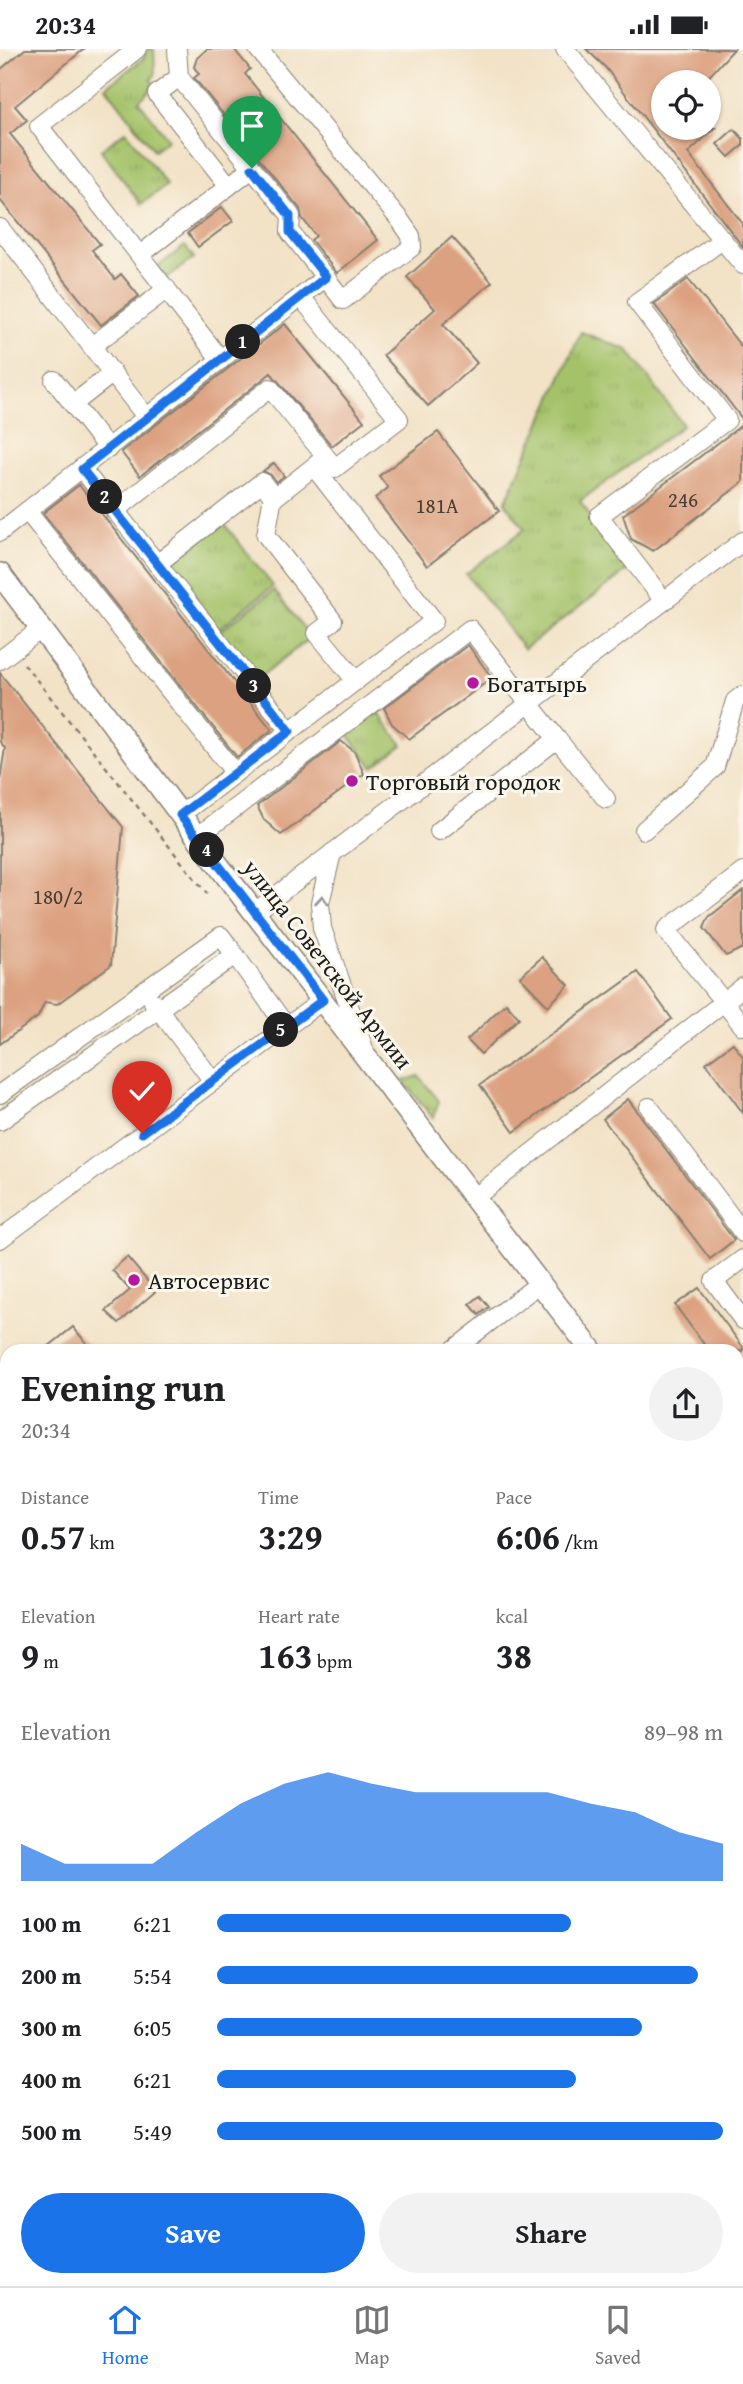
<!DOCTYPE html>
<html lang="en">
<head>
<meta charset="utf-8">
<style>
	body { margin:0; font-family:"Gentium Book Plus",serif; background:#f2f2f2; color:#202124; height:100vh; display:flex; flex-direction:column; font-size:26px; white-space:nowrap }
	* { box-sizing:border-box; margin:0 }
	p { font-size:23px; color:#757577 }
	.icon { flex:none; width:38px; height:38px; fill:none; stroke:currentColor; stroke-width:2; stroke-linecap:round; stroke-linejoin:round }
	.map { position:relative; flex:1; overflow:hidden }
	.side { position:absolute; left:0px; top:1295px; width:744px; height:943px; display:flex; flex-direction:column; background:#fff; border-radius:21px 21px 0 0; box-shadow:0 2px 5px #0004 }
	.side>* { flex:none }
	.fabs { position:absolute; left:651px; top:21px; display:grid; gap:14px }
	.fabs a { display:grid; place-items:center; width:70px; height:70px; border-radius:50%; background:#fff; box-shadow:0 2px 5px #0004; font-size:35px }
	.pin { position:absolute; display:grid; place-items:center; width:60px; height:60px; color:#fff; margin:-72px -30px; border-radius:50% 50% 50% 0; rotate:-45deg; box-shadow:0 0 7px #0007 }
	.pin .icon { rotate:45deg }
	.km { position:absolute; width:35px; height:35px; margin:-18px; border-radius:50%; background:#222; color:#fff; font-size:19px; line-height:35px; text-align:center }
	.round { display:grid; place-items:center; flex:none; width:74px; height:74px; border-radius:37px; background:#f2f2f2 }
	.headline { display:flex; align-items:center; justify-content:space-between; height:119px; padding:0 21px }
	h1 { font-size:38px; font-weight:600; line-height:52px }
	.stats { display:grid; grid-template-columns:repeat(3,1fr); gap:10px; height:119px; padding:7px 21px }
	.stats div { display:grid; align-content:center }
	.stats b { font-size:35px; font-weight:600 }
	.stats small { font-size:19px; font-weight:400 }
	.stats p { font-size:19px }
	.chart { height:196px; padding:14px 21px }
	.chart p { display:flex; justify-content:space-between }
	.chart svg { width:100%; height:126px; margin-top:7px; fill:#1a73e8; opacity:.7 }
	.primary-button { display:flex; gap:14px; margin-top:auto; padding:14px 21px }
	.primary-button a { flex:1; height:80px; border-radius:42px; background:#1a73e8; color:#fff; font-size:28px; font-weight:600; line-height:80px; text-align:center }
	.primary-button a+a { background:#f2f2f2; color:#202124 }
	ul { padding:0 21px; list-style:none; font-size:23px }
	li { display:grid; grid-template-columns:112px 84px 1fr; align-items:center; height:52px }
	li i { height:18px; border-radius:9px; background:#1a73e8 }
	.status { display:flex; justify-content:space-between; align-items:center; height:49px; padding:0 35px; background:#fff; direction:ltr }
	.status svg { height:19px; fill:currentColor }
	.dock { display:flex; justify-content:space-around; align-items:center; height:98px; border-top:2px solid #e0e0e0; background:#fff; font-size:19px; color:#757577 }
	.dock a { display:grid; justify-items:center; gap:4px }
	.dock .active { color:#1a73e8 }
	.map>svg:first-child { display:block }
</style>
</head>
<body>
<div class="status"><b>20:34</b><svg viewBox="0 0 49 12"><path d="M0 12V9h3v3zM5 12V6h3v6zM10 12V3h3v9zM15 12V0h3v12zM26 1h20v11H26zM47 4h2v5h-2z"/></svg></div>
<div class="map">
<svg width="743" height="2237" viewBox="0 0 743 2237">
	<defs>
		<pattern id="grass-tufts" width="24" height="20" patternUnits="userSpaceOnUse" patternTransform="scale(1.75)"><rect width="24" height="20" fill="#a4c269"/><path d="M3 7l-1-3M5 7V3M7 7l1-3M15 17l-1-3M17 17v-4M19 17l1-3" fill="none" stroke="#8da65a"/></pattern>
	</defs>
	<rect width="100%" height="100%" fill="#fbf7ec"/>
	<filter id="ink" filterUnits="userSpaceOnUse"><feTurbulence type="fractalNoise" baseFrequency=".0143" numOctaves="2"/><feDisplacementMap in="SourceGraphic" scale="14" xChannelSelector="R" yChannelSelector="G"/><feConvolveMatrix kernelMatrix="1 2 1 2 8 2 1 2 1" color-interpolation-filters="sRGB"/></filter>
	<filter id="wash" filterUnits="userSpaceOnUse"><feTurbulence type="fractalNoise" baseFrequency=".00686" numOctaves="4" result="noise"/><feDisplacementMap in="SourceGraphic" scale="28" xChannelSelector="R" yChannelSelector="G"/><feGaussianBlur stdDeviation="1.57" result="paint"/><feColorMatrix in="noise" values="0 0 0 0 0 0 0 0 0 0 0 0 0 0 0 0 0 1.4 0 .05"/><feComposite in="paint" operator="in"/></filter>
	<g filter="url(#wash)">
		<rect width="100%" height="100%" fill="#f2e2c6"/>
		<g fill="url(#grass-tufts)" stroke="#606f42" stroke-width="2">
			<path d="M145 0H154L155 26 151 31 155 36 139 52 168 90 154 101 106 38 144 9Z"/>
			<path d="M126 82 167 136 141 155 101 101Z"/>
			<path d="M185 197 194 209 165 230 156 219Z"/>
			<path d="M581 283 628 301 683 376 580 452 628 521 524 600 466 525 525 480 505 454Z"/>
			<path d="M223 473 273 537 218 580 168 516Z"/>
			<path d="M274 541 311 588 256 631 219 583Z"/>
			<path d="M375 660 403 696 373 718 345 682Z"/>
			<path d="M419 1027 439 1052 433 1069 403 1032Z"/>
		</g>
		<g id="blocks">
			<g fill="#dca180">
				<path d="M25 0H84L15 57 27 71 10 85 100 195 92 201 115 230 121 225 139 247 101 276 0 151V21Z"/>
				<path d="M207 0H234L250 20 245 25 378 191 337 224 311 191 316 187 302 169 300 160 194 29 199 25 194 18 197 9Z"/>
				<path d="M586 0H734L704 33H663V79H715L688 104 743 175V198L605 18Z"/>
				<path d="M734 80 743 90V96L729 108 717 95Z"/>
				<path d="M222 158 233 172 198 198 188 184Z"/>
				<path d="M452 188 492 233 443 275 477 314 428 357 383 306 435 260 407 228Z"/>
				<path d="M688 230 743 300V371L654 255Z"/>
				<path d="M285 275 364 372 332 397 271 324 140 427 121 403Z"/>
				<path d="M743 375V433L653 502 631 490 623 466Z"/>
				<path d="M438 383 499 462 427 517 375 449 388 439 379 427Z"/>
				<path d="M274 414 284 427 276 433 271 426 263 422Z"/>
				<path d="M79 436 272 681 237 708 43 464Z"/>
				<path d="M468 596 492 629 409 690 392 675 384 659Z"/>
				<path d="M0 624 123 778 111 916 57 955 45 953 38 968 0 995V731L5 699 0 693Z"/>
				<path d="M341 692 355 703 364 725 281 786 264 771 257 757Z"/>
				<path d="M743 841V899L726 907 704 879 709 868Z"/>
				<path d="M542 908 569 936 548 957 520 928Z"/>
				<path d="M638 923 672 970 514 1083 480 1036Z"/>
				<path d="M506 954 519 969 481 1005 467 991Z"/>
				<path d="M733 994 743 1008V1064L706 1014Z"/>
				<path d="M628 1050 734 1191 710 1210 603 1070Z"/>
				<path d="M127 1208 156 1242 119 1274 106 1262 130 1241 112 1221Z"/>
				<path d="M699 1239 743 1298V1302H709L675 1256Z"/>
				<path d="M480 1247 489 1258 479 1266 470 1255Z"/>
				<path d="M73 1278 93 1302H43Z"/>
			</g>
		</g>
	</g>
	<g filter="url(#ink)">
		<use href="#blocks" fill-opacity="0" stroke="#877f71" stroke-width="2"/>
		<g fill="none" stroke-linecap="round" stroke-linejoin="round">
			<g stroke="#877f71" stroke-width="20">
				<g id="minor">
					<path d="M137 0 39 77 221 311"/>
					<path d="M177 0 179 28 291 167 290 183 343 251 412 198 411 187 400 171 258 0"/>
					<path d="M565 0 743 216"/>
					<path d="M179 28 157 45 229 137"/>
					<path d="M0 179 147 369"/>
					<path d="M140 206 252 119"/>
					<path d="M92 297 167 240"/>
					<path d="M54 331 108 400"/>
					<path d="M73 355 113 324"/>
					<path d="M82 420 290 682"/>
					<path d="M273 447 266 486 333 572 317 584 356 632"/>
					<path d="M27 462 235 724"/>
					<path d="M115 462 270 339 335 419 399 370 301 248"/>
					<path d="M0 483 326 228"/>
					<path d="M157 515 262 433 274 449 322 411"/>
					<path d="M664 552 599 467 727 371 637 253 722 191"/>
					<path d="M0 611 41 580"/>
					<path d="M557 690 606 750"/>
					<path d="M180 766 434 572 314 418"/>
					<path d="M644 781 715 718 735 652 743 646"/>
					<path d="M197 788 470 580 557 690 439 782"/>
					<path d="M332 804 320 854 322 879 365 1003"/>
					<path d="M743 823 666 881 743 977"/>
					<path d="M255 863 743 492"/>
					<path d="M235 906 286 977"/>
					<path d="M153 953 213 1032"/>
					<path d="M0 1045 221 887 235 906 0 1072"/>
					<path d="M649 1058 743 1184"/>
					<path d="M474 1149 743 938"/>
					<path d="M0 1190 323 951"/>
					<path d="M743 1210 714 1232 743 1271"/>
					<path d="M452 1302 540 1234"/>
					<path d="M0 1628 7 1638"/>
					<path d="M0 1775 7 1785"/>
					<path d="M737 1955 743 1963"/>
					<path d="M359 2231V2237"/>
					<path d="M3 2237 7 2207"/>
				</g>
			</g>
			<g stroke="#877f71" stroke-width="24">
				<g id="major">
					<path d="M0 525 228 829 592 1302"/>
					<path d="M737 1491 743 1499"/>
				</g>
			</g>
			<path stroke="#877f71" stroke-width="2.5" stroke-dasharray="5 5" stroke-linecap="butt" d="M24 615 207 845"/>
			<use href="#minor" stroke="#fff" stroke-width="18"/>
			<use href="#major" stroke="#fff" stroke-width="21"/>
		</g>
		<defs><path id="oneway-chevron" d="M-2-3.5L2.5 0L-2 3.5" fill="none" stroke-width="1.6" stroke-linecap="round" stroke-linejoin="round" transform="scale(1.75)"/></defs>
		<use stroke="#999" href="#oneway-chevron" transform="translate(322 851) rotate(-85)"/>
	</g>
	<g fill="none" stroke-linecap="round" stroke-linejoin="round" filter="url(#ink)">
		<g stroke="#fff" stroke-width="14">
			<path id="route" d="M142 1084 323 951 180 766 290 682 82 420 326 228 290 183V167L252 119"/>
		</g>
		<use href="#route" stroke="#1a73e8" stroke-width="9"/>
	</g>
	<g fill="#b5179e" stroke="#fbf7ec" stroke-width="2.5">
		<circle cx="473" cy="634" r="7"/>
		<circle cx="352" cy="732" r="7"/>
		<circle cx="134" cy="1231" r="7"/>
	</g>
	<g text-anchor="middle" dominant-baseline="central" stroke-width="6" stroke-linejoin="round" paint-order="stroke">
		<g font-size="21" fill="#4c3d35">
			<text x="683" y="450">246</text>
			<text x="437" y="456">181А</text>
			<text x="58" y="847">180/2</text>
		</g>
		<g font-size="24" fill="#1c1c1c" stroke="#fbf7ec" text-anchor="start">
			<text x="487" y="634">Богатырь</text>
			<text x="366" y="732">Торговый городок</text>
			<text x="148" y="1231">Автосервис</text>
		</g>
		<g font-size="24" fill="#1c1c1c" stroke="#fbf7ec">
			<text transform="translate(328 915) rotate(52)">улица Советской Армии</text>
		</g>
	</g>
</svg>
<div class="fabs">
<a><svg class="icon" aria-label="locate" viewBox="0 0 24 24"><circle cx="12" cy="12" r="6"/><path d="M12 2v4M12 18v4M2 12h4M18 12h4"/></svg></a>
</div>
<div class="pin" style="left:252px;top:119px;background:#1e9e55"><svg class="icon" aria-label="arrive" viewBox="0 0 24 24"><path d="M6 21V4h12l-3 4 3 4H6"/></svg></div>
<div class="pin" style="left:142px;top:1084px;background:#d93025"><svg class="icon" aria-label="check" viewBox="0 0 24 24"><path d="M5 12l5 5 9-10"/></svg></div>
<b class="km" style="left:243px;top:293px">1</b>
<b class="km" style="left:105px;top:448px">2</b>
<b class="km" style="left:254px;top:637px">3</b>
<b class="km" style="left:207px;top:801px">4</b>
<b class="km" style="left:281px;top:981px">5</b>
<section class="side">
<div class="headline"><div><h1>Evening run</h1><p>20:34</p></div><a class="round"><svg class="icon" aria-label="share" viewBox="0 0 24 24"><path d="M12 15V3M7 8l5-5 5 5M5 13v7h14v-7"/></svg></a></div>
<div class="stats">
<div><p>Distance</p><b>0.57<small> km</small></b></div>
<div><p>Time</p><b>3:29</b></div>
<div><p>Pace</p><b>6:06<small> /km</small></b></div>
</div>
<div class="stats">
<div><p>Elevation</p><b>9<small> m</small></b></div>
<div><p>Heart rate</p><b>163<small> bpm</small></b></div>
<div><p>kcal</p><b>38</b></div>
</div>
<div class="chart"><p><span>Elevation</span>89–98 m</p>
<svg viewBox="0 0 160 44" preserveAspectRatio="none"><path d="M0 44V31L10 38L20 38L30 38L40 27L50 17L60 10L70 6L80 10L90 13L100 13L110 13L120 13L130 17L140 20L150 27L160 31V44z"/></svg>
</div>
<ul>
<li><b>100 m</b>6:21<i style="width:70%"></i></li>
<li><b>200 m</b>5:54<i style="width:95%"></i></li>
<li><b>300 m</b>6:05<i style="width:84%"></i></li>
<li><b>400 m</b>6:21<i style="width:71%"></i></li>
<li><b>500 m</b>5:49<i style="width:100%"></i></li>
</ul>
<div class="primary-button"><a>Save</a><a>Share</a></div>
</section>
</div>
<nav class="dock">
<a class="active"><svg class="icon" aria-label="home" viewBox="0 0 24 24"><path d="M3 11l9-7 9 7M6 9v11h12V9"/></svg>Home</a>
<a><svg class="icon" aria-label="map" viewBox="0 0 24 24"><path d="M3 6l6-2 6 2 6-2v14l-6 2-6-2-6 2zM9 4v14M15 6v14"/></svg>Map</a>
<a><svg class="icon" aria-label="saved" viewBox="0 0 24 24"><path d="M7 4h10v16l-5-4-5 4z"/></svg>Saved</a>
</nav>
</body>
</html>
